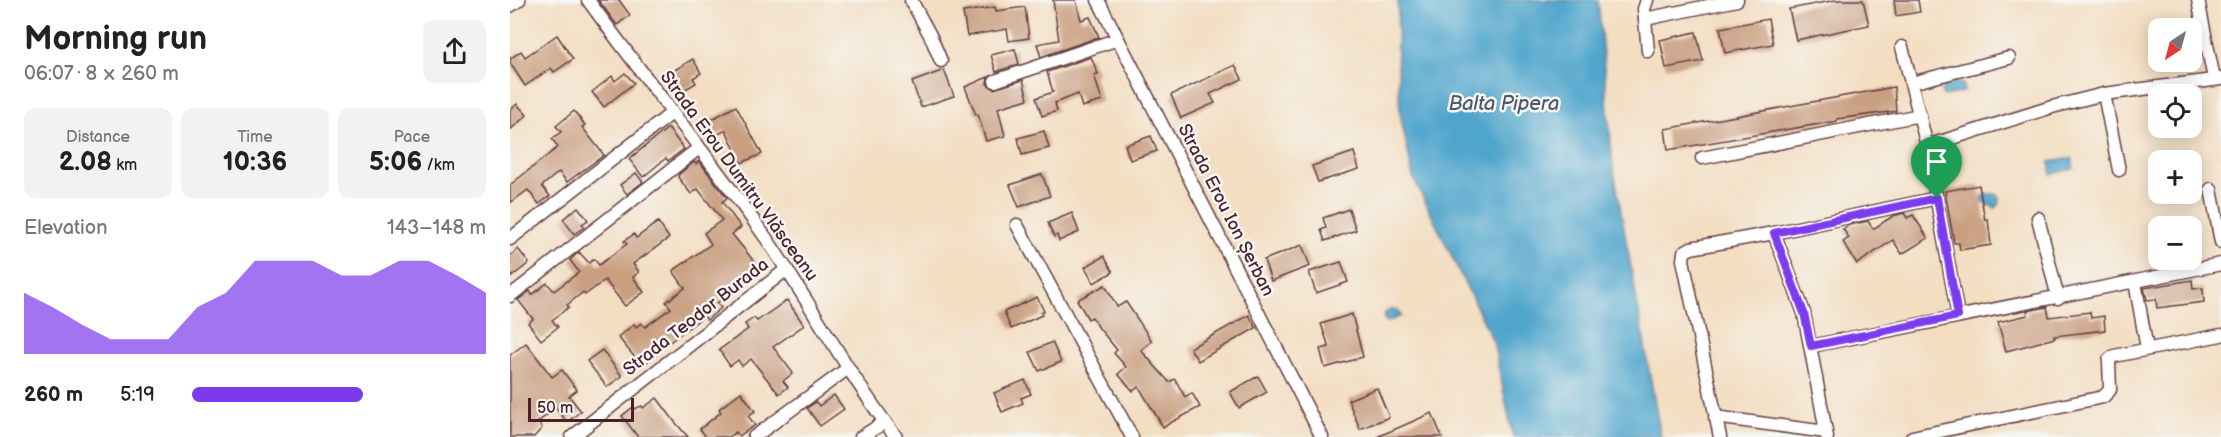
<!DOCTYPE html>
<html lang="en">
<head>
<meta charset="utf-8">
<style>
	body { margin:0; font-family:"Balsamiq Sans",sans-serif; background:#f2f2f2; color:#222; height:100vh; display:flex; flex-direction:column; font-size:22px; white-space:nowrap }
	* { box-sizing:border-box; margin:0 }
	p { font-size:20px; color:#767676 }
	.icon { flex:none; width:33px; height:33px; fill:none; stroke:currentColor; stroke-width:2; stroke-linecap:round; stroke-linejoin:round }
	.map { position:relative; flex:1; overflow:hidden }
	.panel { display:flex; flex-direction:column; background:#fff; width:510px }
	.panel>* { flex:none }
	.needle { width:39px; rotate:216deg }
	.tools { position:absolute; left:1638px; top:18px; display:grid; gap:12px }
	.tools a { display:grid; place-items:center; width:54px; height:54px; border-radius:12px; background:#fff; box-shadow:0 3px 15px #0003; font-size:30px }
	.scale { position:absolute; left:18px; bottom:15px; width:106px; box-sizing:border-box; padding-left:6px; border:3px solid #4a1f2b; border-top:0; font-size:16px; line-height:21px; white-space:nowrap; color:#4a1f2b; -webkit-text-stroke:4px #f6f6f2; paint-order:stroke }
	.pin { position:absolute; display:grid; place-items:center; width:51px; height:51px; color:#fff; margin:-62px -26px; border-radius:50% 50% 50% 0; rotate:-45deg; box-shadow:0 0 6px #0007 }
	.pin .icon { rotate:45deg }
	.round { display:grid; place-items:center; flex:none; width:63px; height:63px; border-radius:12px; background:#f2f2f2 }
	.headline { display:flex; align-items:center; justify-content:space-between; height:102px; padding:0 24px }
	h1 { font-size:33px; font-weight:600; line-height:45px }
	.metrics { display:grid; grid-template-columns:repeat(3,1fr); gap:9px; height:102px; padding:6px 24px }
	.metrics div { display:grid; align-content:center; border-radius:12px; background:#f2f2f2; text-align:center }
	.metrics b { font-size:26px; font-weight:600 }
	.metrics small { font-size:16px; font-weight:400 }
	.metrics p { font-size:16px }
	.chart { height:168px; padding:12px 24px }
	.chart p { display:flex; justify-content:space-between }
	.chart svg { width:100%; height:108px; margin-top:6px; fill:#7c3aed; opacity:.7 }
	ul { padding:0 24px; list-style:none; font-size:20px }
	li { display:grid; grid-template-columns:96px 72px 1fr; align-items:center; height:45px }
	li i { height:15px; border-radius:8px; background:#7c3aed }
	main { display:flex; flex:1; min-height:0 }
	.map>svg:first-child { display:block }
</style>
</head>
<body>
<main>
<section class="panel">
<div class="headline"><div><h1>Morning run</h1><p>06:07 · 8 × 260 m</p></div><a class="round"><svg class="icon" aria-label="share" viewBox="0 0 24 24"><path d="M12 15V3M7 8l5-5 5 5M5 13v7h14v-7"/></svg></a></div>
<div class="metrics">
<div><p>Distance</p><b>2.08<small> km</small></b></div>
<div><p>Time</p><b>10:36</b></div>
<div><p>Pace</p><b>5:06<small> /km</small></b></div>
</div>
<div class="chart"><p><span>Elevation</span>143–148 m</p>
<svg viewBox="0 0 160 44" preserveAspectRatio="none"><path d="M0 44V19L10 25L20 32L30 38L40 38L50 38L60 25L70 19L80 6L90 6L100 6L110 12L120 12L130 6L140 6L150 12L160 19V44z"/></svg>
</div>
<ul>
<li><b>260 m</b>5:19<i style="width:58%"></i></li>
</ul>
</section>
<div class="map">
<svg width="1711" height="437" viewBox="0 0 1711 437">
	<rect width="100%" height="100%" fill="#f6f6f2"/>
	<filter id="ink" filterUnits="userSpaceOnUse"><feTurbulence type="fractalNoise" baseFrequency=".0167" numOctaves="2"/><feDisplacementMap in="SourceGraphic" scale="12" xChannelSelector="R" yChannelSelector="G"/><feConvolveMatrix kernelMatrix="1 2 1 2 8 2 1 2 1" color-interpolation-filters="sRGB"/></filter>
	<filter id="wash" filterUnits="userSpaceOnUse"><feTurbulence type="fractalNoise" baseFrequency=".008" numOctaves="4" result="noise"/><feDisplacementMap in="SourceGraphic" scale="24" xChannelSelector="R" yChannelSelector="G"/><feGaussianBlur stdDeviation="1.35" result="paint"/><feColorMatrix in="noise" values="0 0 0 0 0 0 0 0 0 0 0 0 0 0 0 0 0 1.4 0 .05"/><feComposite in="paint" operator="in"/></filter>
	<g filter="url(#wash)">
		<rect width="100%" height="100%" fill="#f3dec2"/>
		<g fill="#50a5cc" stroke="#4d627c" stroke-width="1.5">
			<path d="M888 0H1088L1103 166 1151 437H1003L983 341 903 177 890 113 887 53Z"/>
			<path d="M1446 82 1453 84 1454 92 1434 96 1431 92 1433 87Z"/>
			<path d="M1562 158 1564 169 1541 174 1539 162Z"/>
			<path d="M1478 194H1486L1490 200 1489 205 1485 208 1473 202V196Z"/>
			<path d="M881 309 888 310 891 316 877 322 874 319 875 313Z"/>
		</g>
		<g id="blocks">
			<g fill="#c99f80">
				<path d="M88 0H109L120 15 107 25Z"/>
				<path d="M543 0H566L571 20 580 17 589 37 531 57 527 44 549 40Z"/>
				<path d="M1326 0H1353L1359 25 1286 40 1279 9Z"/>
				<path d="M1384 0H1408L1410 12 1386 16Z"/>
				<path d="M485 7 486 11 515 7 519 38 499 41 497 29 457 36 453 12Z"/>
				<path d="M1258 19 1263 44 1215 53 1210 28Z"/>
				<path d="M1186 32 1193 61 1156 68 1150 40Z"/>
				<path d="M47 35 63 59 44 72 41 68 15 86 0 63V59L11 51 15 57Z"/>
				<path d="M505 49 509 64 486 72 481 55Z"/>
				<path d="M581 57 588 74 584 75 592 101 572 107 568 94 545 103 547 111 532 116 526 98 543 92 537 72Z"/>
				<path d="M183 59 191 73 183 78 186 83 169 93 158 74Z"/>
				<path d="M725 65 732 79 700 94 705 103 671 118 661 95Z"/>
				<path d="M434 70 444 96 411 107 402 82Z"/>
				<path d="M115 73 124 83 94 107 82 92 102 76 105 81Z"/>
				<path d="M478 77 477 84 484 89 513 80 518 99 488 108 495 136 476 141 468 114 466 115 455 87Z"/>
				<path d="M1384 87 1386 111 1327 119V121L1158 150 1155 129Z"/>
				<path d="M7 104 17 115 0 130V110Z"/>
				<path d="M226 106 252 154 231 163 216 130 199 139 191 125Z"/>
				<path d="M64 111 75 125 72 127 94 155 57 182 49 172 32 186 40 196 29 204 18 190 0 203V185L48 147 42 139 51 132 46 126Z"/>
				<path d="M158 128 174 149 158 161 156 158 133 177 119 159Z"/>
				<path d="M534 131 539 148 512 155 508 138Z"/>
				<path d="M641 136 647 151 620 160 615 145Z"/>
				<path d="M844 152 849 169 808 182 802 166Z"/>
				<path d="M189 161 217 198 212 202 231 227 222 234 251 270 207 303 211 308 197 320 194 316 148 351 149 352 132 366 108 337 124 324 126 327 131 323 135 327 161 308 156 302 175 288 163 271 201 244 194 233 212 220 188 189 181 194 168 177 169 174 184 162 186 164Z"/>
				<path d="M126 173 133 182 117 194 110 185Z"/>
				<path d="M532 174 540 196 509 207 500 185Z"/>
				<path d="M1469 185 1475 220 1478 219 1481 245 1450 250 1449 243H1444L1435 191Z"/>
				<path d="M68 207 78 220 72 224 74 227 64 234 53 219Z"/>
				<path d="M839 209 846 230 815 241 811 230 816 228 813 218Z"/>
				<path d="M562 213 569 232 549 241 547 235 544 237 538 223Z"/>
				<path d="M1394 213 1397 218 1403 215 1418 238 1392 254 1383 240 1347 264 1333 242 1339 238 1333 229 1339 225 1358 221 1363 229 1383 216Z"/>
				<path d="M148 222 159 238 123 264 129 272 123 277 134 292 115 306 95 280 75 295 73 292 57 305 59 307 42 320 48 327 31 340 18 323 23 319 8 300 20 291 22 295 37 283 44 291 69 272 60 260 69 252 79 263 84 259 89 265 117 244 114 241 124 234 126 238Z"/>
				<path d="M792 245 800 266 761 281 754 260Z"/>
				<path d="M8 249 19 263 0 278V256Z"/>
				<path d="M594 256 603 272 584 283 575 267Z"/>
				<path d="M831 262 838 282 806 293 799 272Z"/>
				<path d="M1682 280 1683 289 1693 288 1694 302 1647 308 1646 299 1637 300 1634 288Z"/>
				<path d="M595 285 607 307 616 302 642 341 631 350 659 382 665 379 675 397 682 393 690 407 653 427 629 387 623 391 608 374 616 367 604 353 607 350 589 328 582 317 578 319 567 300Z"/>
				<path d="M527 297 534 311 531 312 532 315 501 329 494 312Z"/>
				<path d="M277 300 294 325 263 347 283 373 273 381 278 387 269 394 241 359 232 366 228 360 220 366 209 350 238 329 235 324 244 318 247 321Z"/>
				<path d="M1537 307 1539 317 1580 312 1581 318 1594 316 1595 330 1544 336 1545 338 1496 351 1488 322 1518 315 1517 311Z"/>
				<path d="M842 314 853 357 815 368 810 349 819 347 811 324Z"/>
				<path d="M739 315 746 328 688 361 680 348Z"/>
				<path d="M542 342 551 362 529 371 520 352Z"/>
				<path d="M16 343 42 377 52 370 67 390 59 396 71 411 57 422 46 408 28 422 32 428 24 437H0V355Z"/>
				<path d="M92 350 112 376 97 387 77 361Z"/>
				<path d="M748 376 757 392 729 408 720 392Z"/>
				<path d="M515 380 521 394 511 398 513 403 492 412 484 393Z"/>
				<path d="M867 388 879 417 850 429 838 400Z"/>
				<path d="M231 392 245 411 238 416 245 425 229 436 226 432 218 437H196L190 429 211 412 209 409Z"/>
				<path d="M324 395 334 409 310 426 297 408 306 402 309 406Z"/>
				<path d="M147 398 165 422 178 437H128L112 416 122 408 124 409 132 406 133 408Z"/>
				<path d="M922 413 932 437H867Z"/>
			</g>
		</g>
	</g>
	<g filter="url(#ink)">
		<use href="#blocks" fill-opacity="0" stroke="#633c42" stroke-width="1.5"/>
		<g fill="none" stroke-linecap="round" stroke-linejoin="round">
			<g stroke="#633c42" stroke-width="15">
				<g id="street">
					<path d="M78 0C136 80 199 157 256 238 301 304 338 374 386 437"/>
					<path d="M401 0 421 37 431 61"/>
					<path d="M588 0 812 437"/>
					<path d="M1137 0 1134 9 1138 51"/>
					<path d="M1688 0 1704 79"/>
					<path d="M0 6 9 0"/>
					<path d="M1135 19 1227 0"/>
					<path d="M1392 47 1417 146 1448 316"/>
					<path d="M485 81 608 39"/>
					<path d="M1401 83 1499 58"/>
					<path d="M1594 94 1609 170"/>
					<path d="M1417 146 1542 107 1594 94 1711 79"/>
					<path d="M1192 158 1410 115"/>
					<path d="M1701 189 1711 242"/>
					<path d="M1528 218 1548 298"/>
					<path d="M507 225 622 437"/>
					<path d="M1264 233 1294 313 1317 437"/>
					<path d="M0 239 162 113"/>
					<path d="M1625 282 1637 349"/>
					<path d="M0 296 189 148"/>
					<path d="M1301 346 1711 264"/>
					<path d="M1205 417 1316 432"/>
					<path d="M62 437 277 269"/>
					<path d="M244 437 337 369"/>
					<path d="M351 437 375 422"/>
					<path d="M1210 437 1173 260 1174 252 1181 248 1264 233 1427 198"/>
					<path d="M1402 437 1593 397 1600 390 1599 360 1604 356 1711 335"/>
				</g>
			</g>
			<use href="#street" stroke="#fff" stroke-width="12"/>
		</g>
	</g>
	<g fill="none" stroke-linecap="round" stroke-linejoin="round" filter="url(#ink)">
		<g stroke="#fff" stroke-width="12">
			<path id="route" d="M1427 198 1448 316 1301 346 1294 313 1264 233Z"/>
		</g>
		<use href="#route" stroke="#7c3aed" stroke-width="8"/>
	</g>
	<g text-anchor="middle" dominant-baseline="central" stroke-width="5" stroke-linejoin="round" paint-order="stroke">
		<g font-size="18" fill="#4a1f2b" stroke="#f6f6f2">
			<text transform="translate(229 176) rotate(54)">Strada Erou Dumitru Vlăsceanu</text>
			<text transform="translate(716 210) rotate(63)">Strada Erou Ion Șerban</text>
			<text transform="translate(186 317) rotate(-38)">Strada Teodor Burada</text>
		</g>
		<g font-size="20" font-style="italic" fill="#4c556b" stroke="#f6f6f2">
			<text x="994" y="104">Balta Pipera</text>
		</g>
	</g>
</svg>
<div class="tools">
<a><svg class="needle" viewBox="-14 -14 28 28"><path d="M0-13l5 13h-10z" fill="#e53935"/><path d="M0 13l5-13h-10z" fill="#767676"/></svg></a>
<a><svg class="icon" aria-label="locate" viewBox="0 0 24 24"><circle cx="12" cy="12" r="6"/><path d="M12 2v4M12 18v4M2 12h4M18 12h4"/></svg></a>
<a>+</a>
<a>−</a>
</div>
<div class="scale">50 m</div>
<div class="pin" style="left:1427px;top:198px;background:#1e9e55"><svg class="icon" aria-label="arrive" viewBox="0 0 24 24"><path d="M6 21V4h12l-3 4 3 4H6"/></svg></div>
</div>
</main>
</body>
</html>
